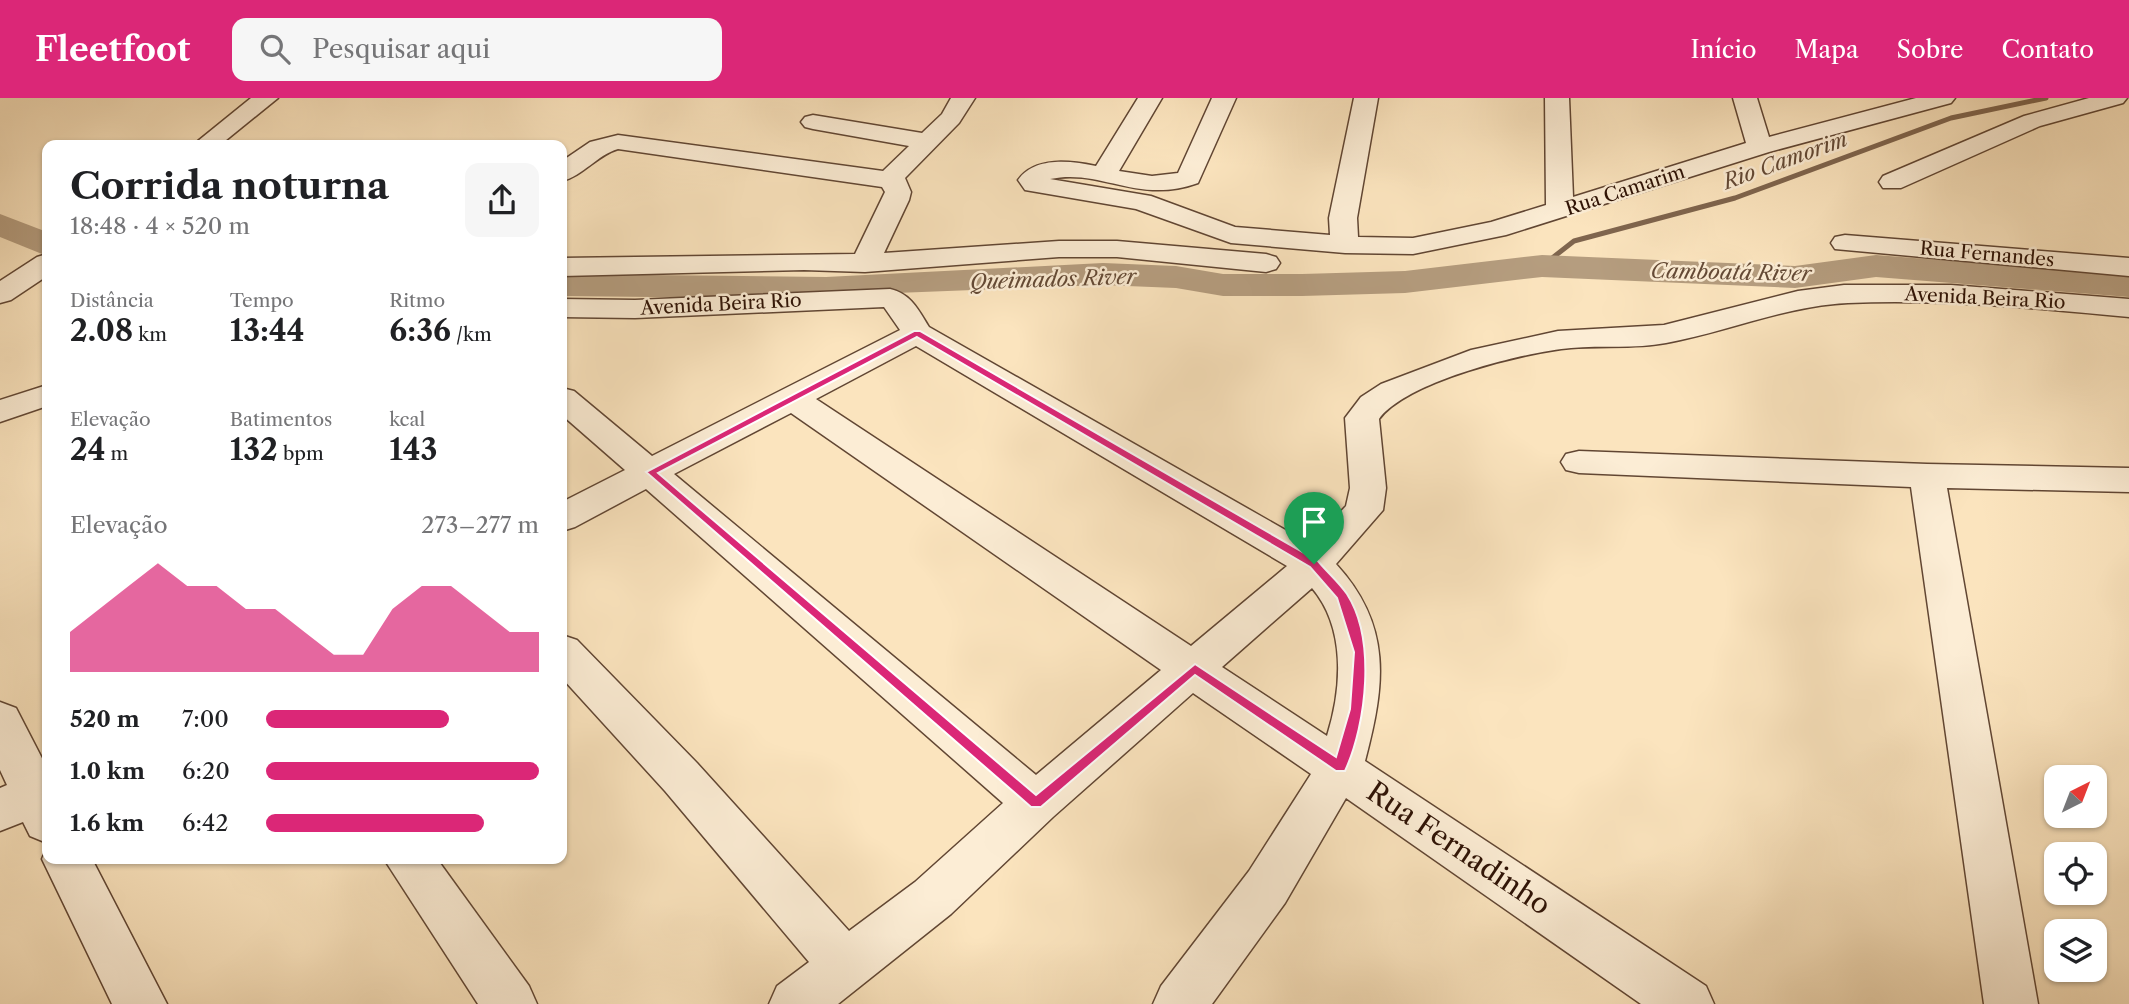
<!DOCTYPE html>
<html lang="pt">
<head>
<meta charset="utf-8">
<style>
	body { margin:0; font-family:"Libre Caslon Text",serif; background:#f6f6f6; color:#202124; height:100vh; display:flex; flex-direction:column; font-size:26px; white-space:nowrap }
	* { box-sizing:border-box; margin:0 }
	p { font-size:23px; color:#757577 }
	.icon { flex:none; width:38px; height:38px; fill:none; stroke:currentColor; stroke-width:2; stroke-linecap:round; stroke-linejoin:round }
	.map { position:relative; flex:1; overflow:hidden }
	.side { position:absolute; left:42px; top:42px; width:525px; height:724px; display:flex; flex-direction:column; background:#fff; border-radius:14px; box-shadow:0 2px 5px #0004 }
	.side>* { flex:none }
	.needle { width:46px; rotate:42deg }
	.buttons { position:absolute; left:2044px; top:667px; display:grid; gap:14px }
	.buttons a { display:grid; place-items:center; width:63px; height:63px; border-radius:14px; background:#fff; box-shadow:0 2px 5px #0004; font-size:35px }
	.pin { position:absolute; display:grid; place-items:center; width:60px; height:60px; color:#fff; margin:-72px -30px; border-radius:50% 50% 50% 0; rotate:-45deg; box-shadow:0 0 7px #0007 }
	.pin .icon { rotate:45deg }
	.round { display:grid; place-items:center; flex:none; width:74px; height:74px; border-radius:14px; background:#f6f6f6 }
	.overview { display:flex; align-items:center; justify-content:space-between; height:119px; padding:0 28px }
	h1 { font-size:38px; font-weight:800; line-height:52px }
	.metrics { display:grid; grid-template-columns:repeat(3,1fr); gap:10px; height:119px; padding:7px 28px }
	.metrics div { display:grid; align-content:center }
	.metrics b { font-size:30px; font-weight:800 }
	.metrics small { font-size:19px; font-weight:400 }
	.metrics p { font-size:19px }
	.chart { height:196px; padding:14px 28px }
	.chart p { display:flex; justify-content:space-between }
	.chart svg { width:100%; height:126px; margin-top:7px; fill:#db2777; opacity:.7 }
	ul { padding:0 28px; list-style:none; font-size:23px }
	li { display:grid; grid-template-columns:112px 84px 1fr; align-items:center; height:52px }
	li i { height:18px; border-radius:9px; background:#db2777 }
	header { display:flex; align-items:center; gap:42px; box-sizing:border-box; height:98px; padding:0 35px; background:#db2777; color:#fff }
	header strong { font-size:33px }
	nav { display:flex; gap:38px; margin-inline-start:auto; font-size:24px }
	.search { width:490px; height:63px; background:#f6f6f6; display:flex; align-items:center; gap:18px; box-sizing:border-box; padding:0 24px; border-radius:14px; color:#757577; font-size:26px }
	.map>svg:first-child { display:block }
</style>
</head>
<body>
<header>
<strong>Fleetfoot</strong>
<div class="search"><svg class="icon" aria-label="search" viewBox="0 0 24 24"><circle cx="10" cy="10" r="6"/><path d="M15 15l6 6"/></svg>Pesquisar aqui</div>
<nav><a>Início</a><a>Mapa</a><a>Sobre</a><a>Contato</a></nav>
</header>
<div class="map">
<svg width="2129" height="906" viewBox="0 0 2129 906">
	<rect width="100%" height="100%" fill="#fbe4be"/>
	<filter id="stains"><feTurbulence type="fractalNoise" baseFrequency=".00286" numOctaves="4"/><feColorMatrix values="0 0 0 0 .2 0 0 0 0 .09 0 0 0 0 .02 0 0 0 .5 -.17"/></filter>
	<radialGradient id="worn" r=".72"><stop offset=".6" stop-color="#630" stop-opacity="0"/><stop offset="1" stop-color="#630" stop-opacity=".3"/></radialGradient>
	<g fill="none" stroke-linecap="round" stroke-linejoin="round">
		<path stroke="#7f654e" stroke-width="5" d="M1542 168 1574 143 1735 100 1951 20 2046 0"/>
		<g fill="#b59d7f" fill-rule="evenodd">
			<path d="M0 116 47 134V158L0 139Z"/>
			<path d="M1542 157 1795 168 1876 157 2129 177V199L1876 179 1795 190 1542 179 1405 195 1302 198H1223L1176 190 1103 187 896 195 826 201 562 198V176L826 179 1103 165 1176 168 1223 176H1302L1405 173Z"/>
		</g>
		<g stroke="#614633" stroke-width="3">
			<g id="minor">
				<path d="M251 0H278L220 47H193Z"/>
				<path d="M951 0H975L959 25 905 80 911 94 909 102 884 155 1059 143H1117L1266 156 1276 159 1280 165 1276 171 1266 174 1117 159H1059L865 174 804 172 562 178V160L855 156 885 94 882 89 618 51C597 57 583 78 562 83V63L590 44 618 37 883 73 909 48 813 31 805 29 801 24 805 19 813 17 922 35 942 16Z"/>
				<path d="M1138 0H1162L1119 73 1152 78 1178 75 1212 0H1236L1198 85C1138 107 1101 70 1050 81L1151 98 1235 129 1330 137 1329 120 1354 0H1378L1357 120 1358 139 1413 140 1491 124 1546 107 1545 0H1569L1573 99 1746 45 1733 0H1757L1769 39 1916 0H1955L1951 5 1769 54 1506 137 1413 156 1345 155 1231 145 1136 111 1025 92 1018 82C1035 58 1071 63 1096 68Z"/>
				<path d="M2089 0H2127L2123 5 2040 28 1901 90H1883L1879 84 1883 78 2024 18Z"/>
				<path d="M1845 137 2129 160V178L1835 151 1831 145 1835 139Z"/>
				<path d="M47 156V178L11 202 0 205V183L37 159Z"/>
				<path d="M1844 187H1951L2129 201V219C2035 210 1942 201 1848 205 1785 208 1727 234 1666 245 1635 251 1602 247 1571 250 1525 254 1407 283 1379 321L1386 390 1383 412 1336 466C1393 528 1385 587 1365 663L1706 888 1714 906H1641L1346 700 1285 805 1212 906H1153L1161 888 1249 773 1311 676 1193 595 1053 719 951 816 838 906H769L777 888 809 864 665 693 562 580V537L577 542 697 665 849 833 915 784 1003 705 646 391 575 429 562 433V404L625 372 562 317V290L574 293 652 358 900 232 884 209 635 220 562 219V201L635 202 890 191C911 196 918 211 929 229L1310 446 1346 408 1350 390 1345 320 1361 299 1381 286 1471 252 1558 233 1664 227 1798 193ZM916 248 1287 468 1191 548 816 301ZM791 315 1161 572 1036 677 674 376ZM1312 490C1346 530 1342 590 1327 638L1222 569Z"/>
				<path d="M47 287V308L0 324V302Z"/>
				<path d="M1579 353 1927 366 2129 370V394L1947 390 2038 906H1984L1911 389 1579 375 1566 372 1561 364 1566 356Z"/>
				<path d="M0 604 16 610 47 670V745L30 738 23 724 0 733V690L7 687 0 672Z"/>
				<path d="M47 749V761H92L167 906H112L42 761Z"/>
				<path d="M384 761H437L529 888 537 906H478Z"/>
			</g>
		</g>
		<use href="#minor" fill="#fcedd5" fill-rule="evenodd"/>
	</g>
	<path fill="#db2777" stroke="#fff" stroke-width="2" fill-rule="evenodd" d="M914 233H920L1318 463C1327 474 1339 484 1347 496 1376 541 1367 625 1345 673H1336L1195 577 1041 709H1031L646 374ZM917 239 1310 469 1337 500 1354 554 1350 611 1336 659 1195 566 1036 697 658 375Z"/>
	<g text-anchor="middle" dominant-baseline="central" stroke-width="5" stroke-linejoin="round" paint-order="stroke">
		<g font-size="19" fill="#2e1205" stroke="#fcedd5">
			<text transform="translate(1625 92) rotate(-18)">Rua Camarim</text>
			<text transform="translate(1987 156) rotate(5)">Rua Fernandes</text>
			<text transform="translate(1985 200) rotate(3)">Avenida Beira Rio</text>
			<text transform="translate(721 206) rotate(-3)">Avenida Beira Rio</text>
		</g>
		<g font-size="21" font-style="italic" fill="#644a36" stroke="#fcedd5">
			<text transform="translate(1785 62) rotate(-20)">Rio Camorim</text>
			<text transform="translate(1731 174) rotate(1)">Camboatá River</text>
			<text transform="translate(1053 181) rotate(-2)">Queimados River</text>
		</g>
		<g font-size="28" fill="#2e1205" stroke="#fcedd5">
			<text transform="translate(1459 750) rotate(34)">Rua Fernadinho</text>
		</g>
	</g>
	<rect width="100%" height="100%" filter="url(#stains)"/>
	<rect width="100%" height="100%" fill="url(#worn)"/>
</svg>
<div class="buttons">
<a><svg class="needle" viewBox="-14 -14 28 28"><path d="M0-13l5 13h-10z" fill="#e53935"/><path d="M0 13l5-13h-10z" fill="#757577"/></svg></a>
<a><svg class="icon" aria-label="locate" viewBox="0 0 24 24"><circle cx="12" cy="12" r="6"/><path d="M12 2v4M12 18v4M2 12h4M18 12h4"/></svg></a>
<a><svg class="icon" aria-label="layers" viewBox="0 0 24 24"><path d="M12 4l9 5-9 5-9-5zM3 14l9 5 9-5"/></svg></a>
</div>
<div class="pin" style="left:1314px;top:466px;background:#1e9e55"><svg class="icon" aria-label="arrive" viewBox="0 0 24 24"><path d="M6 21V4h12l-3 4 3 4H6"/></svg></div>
<section class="side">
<div class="overview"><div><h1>Corrida noturna</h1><p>18:48 · 4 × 520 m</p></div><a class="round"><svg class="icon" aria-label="share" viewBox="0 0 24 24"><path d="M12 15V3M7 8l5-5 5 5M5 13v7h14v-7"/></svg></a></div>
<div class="metrics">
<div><p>Distância</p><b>2.08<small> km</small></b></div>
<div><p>Tempo</p><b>13:44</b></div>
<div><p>Ritmo</p><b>6:36<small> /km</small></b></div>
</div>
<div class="metrics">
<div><p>Elevação</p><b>24<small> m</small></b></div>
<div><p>Batimentos</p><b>132<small> bpm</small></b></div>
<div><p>kcal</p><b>143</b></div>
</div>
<div class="chart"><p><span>Elevação</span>273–277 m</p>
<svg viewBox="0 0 160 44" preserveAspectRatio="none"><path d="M0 44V30L10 22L20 14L30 6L40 14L50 14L60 22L70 22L80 30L90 38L100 38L110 22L120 14L130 14L140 22L150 30L160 30V44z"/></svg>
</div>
<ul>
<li><b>520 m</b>7:00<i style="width:67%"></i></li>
<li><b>1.0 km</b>6:20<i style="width:100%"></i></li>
<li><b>1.6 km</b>6:42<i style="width:80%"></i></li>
</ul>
</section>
</div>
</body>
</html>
